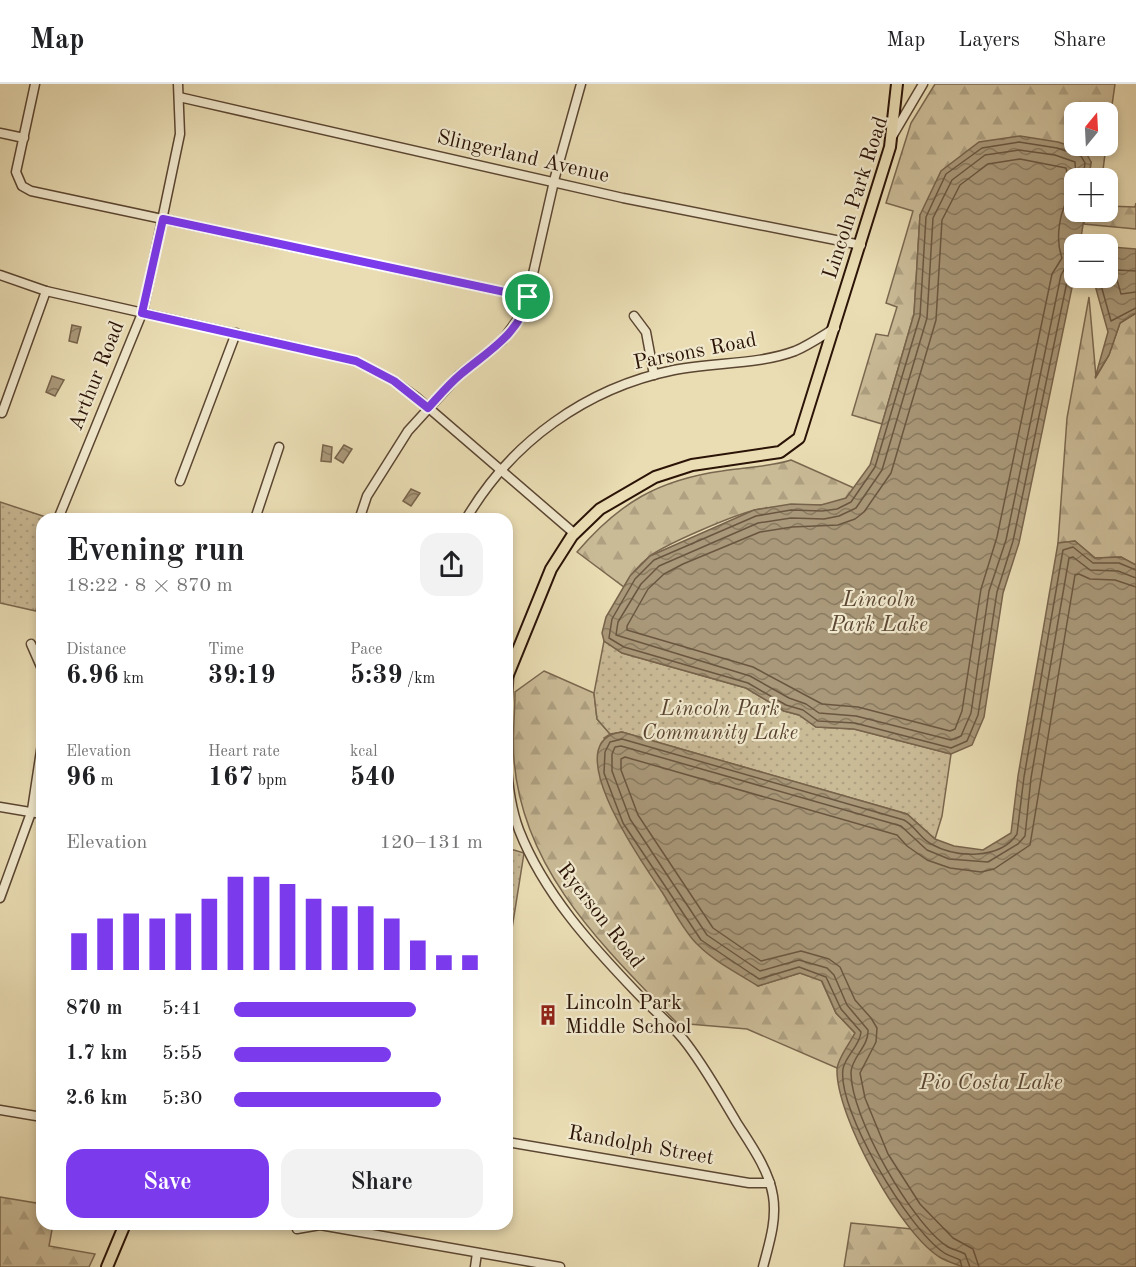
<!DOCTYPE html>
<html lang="en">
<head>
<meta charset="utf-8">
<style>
	body { margin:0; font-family:"Old Standard TT",serif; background:#f2f2f2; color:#202124; height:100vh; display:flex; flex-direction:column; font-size:22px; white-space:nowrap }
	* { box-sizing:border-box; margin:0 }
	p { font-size:20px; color:#757577 }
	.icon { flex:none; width:33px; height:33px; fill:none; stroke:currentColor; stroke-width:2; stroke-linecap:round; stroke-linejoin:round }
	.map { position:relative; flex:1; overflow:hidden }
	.side { position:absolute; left:36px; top:429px; width:477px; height:717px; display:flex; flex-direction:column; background:#fff; border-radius:18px; box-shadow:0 3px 9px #0003 }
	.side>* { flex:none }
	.needle { width:39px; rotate:18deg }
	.controls { position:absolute; left:1064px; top:18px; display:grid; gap:12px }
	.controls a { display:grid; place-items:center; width:54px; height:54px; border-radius:12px; background:#fff; box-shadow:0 3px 9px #0003; font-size:30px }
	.pin { position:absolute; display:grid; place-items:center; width:51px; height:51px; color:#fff; margin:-26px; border:3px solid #fff; border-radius:50%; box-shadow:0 2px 6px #0007 }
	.round { display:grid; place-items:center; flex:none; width:63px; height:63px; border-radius:18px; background:#f2f2f2 }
	.headline { display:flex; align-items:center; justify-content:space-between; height:102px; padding:0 30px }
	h1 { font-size:33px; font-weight:700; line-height:45px }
	.metrics { display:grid; grid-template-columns:repeat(3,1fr); gap:9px; height:102px; padding:6px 30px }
	.metrics div { display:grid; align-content:center }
	.metrics b { font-size:26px; font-weight:700 }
	.metrics small { font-size:16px; font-weight:400 }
	.metrics p { font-size:16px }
	.chart { height:168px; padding:12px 30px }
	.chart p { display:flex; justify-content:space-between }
	.chart svg { width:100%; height:108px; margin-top:6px; stroke:#7c3aed; stroke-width:6 }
	.action { display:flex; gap:12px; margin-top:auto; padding:12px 30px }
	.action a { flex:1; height:69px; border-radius:18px; background:#7c3aed; color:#fff; font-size:24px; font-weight:700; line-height:69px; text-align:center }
	.action a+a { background:#f2f2f2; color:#202124 }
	ul { padding:0 30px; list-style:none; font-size:20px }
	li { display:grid; grid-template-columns:96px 72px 1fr; align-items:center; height:45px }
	li i { height:15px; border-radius:8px; background:#7c3aed }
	header { display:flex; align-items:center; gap:36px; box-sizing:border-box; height:84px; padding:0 30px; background:#fff; border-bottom:2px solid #e0e0e0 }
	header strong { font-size:28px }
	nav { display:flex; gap:33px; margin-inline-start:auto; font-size:21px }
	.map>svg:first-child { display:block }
</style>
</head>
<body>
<header>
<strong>Map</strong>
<nav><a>Map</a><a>Layers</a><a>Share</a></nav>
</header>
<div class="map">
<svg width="1136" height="1183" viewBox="0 0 1136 1183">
	<defs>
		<pattern id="forest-firs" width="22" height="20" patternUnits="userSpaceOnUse" patternTransform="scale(1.5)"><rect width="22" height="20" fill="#cabb97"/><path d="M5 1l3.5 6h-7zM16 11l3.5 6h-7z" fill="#aea081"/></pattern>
		<pattern id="park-dots" width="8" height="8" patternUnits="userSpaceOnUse" patternTransform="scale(1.5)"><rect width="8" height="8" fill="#cabb97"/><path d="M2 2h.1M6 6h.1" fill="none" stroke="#aea081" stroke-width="1.8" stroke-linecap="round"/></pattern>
		<pattern id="water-waves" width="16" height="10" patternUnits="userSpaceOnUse" patternTransform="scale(1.5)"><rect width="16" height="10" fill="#a99879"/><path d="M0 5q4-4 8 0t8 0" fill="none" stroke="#8a7b61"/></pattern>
	</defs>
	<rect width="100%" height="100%" fill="#eaddb4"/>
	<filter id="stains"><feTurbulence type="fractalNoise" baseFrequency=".00333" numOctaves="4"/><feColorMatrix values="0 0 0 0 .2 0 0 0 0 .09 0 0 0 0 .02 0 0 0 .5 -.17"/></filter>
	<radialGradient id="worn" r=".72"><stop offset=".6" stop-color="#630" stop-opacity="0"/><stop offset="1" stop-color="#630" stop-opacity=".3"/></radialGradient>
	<g fill="url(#forest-firs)" stroke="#7a674f" stroke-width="1.5">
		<path d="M935 0H1115L1107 57V28H1074V62H1106L1102 94H1089L1091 78 920 131 914 230 882 340 852 331 876 250 888 252 897 223 886 219 913 127 886 119 911 39Z"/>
		<path d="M1136 119V145L1084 140 1085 128H1107V122L1135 123Z"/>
		<path d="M1089 213 1096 293 1109 271 1120 239 1136 229V481L1121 473 1095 474 1075 457 1058 459 1067 334Z"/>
		<path d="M791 376 854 404C851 407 849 412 845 415 832 425 777 420 755 426 734 431 668 459 650 472 640 480 630 491 624 503L577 468C619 419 658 396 722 387 745 383 770 383 791 376Z"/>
		<path d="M544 587 594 609 597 635 610 650 604 654 758 902 800 889 821 896 836 929 855 949 837 984 747 945 677 939C604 863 523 788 514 676 512 654 515 630 515 608Z"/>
		<path d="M0 1113 42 1120V1140H53L49 1162 95 1170 89 1183H0Z"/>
		<path d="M851 1139 912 1145 1039 1183H844Z"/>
	</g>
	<g fill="url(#park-dots)" stroke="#7a674f" stroke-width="1.5">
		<path d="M0 418 52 435H42V495L36 527 0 519Z"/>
		<path d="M604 557 622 569 746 604 784 627 799 631 816 643 854 645 951 670 942 732 935 755 907 730 622 648 610 650 597 635 594 609Z"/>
		<path d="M507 764 524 769 507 876Z"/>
	</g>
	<g fill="url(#water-waves)" stroke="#77634b" stroke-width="1.5">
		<path d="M1020 52 1058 58 1085 67 1091 78 1089 94H1074V128H1085L1080 160H1074V194L1019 459 1003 509 984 633 972 661 951 670 854 645 816 643 799 631 784 627 746 604 622 569 604 557 602 549 606 533 630 492 650 472 754 426 791 420 821 421 846 414 870 381 914 230 920 131 941 87 979 58Z"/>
		<path d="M1111 163 1136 165V229L1120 239 1109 271 1095 294 1108 248 1093 194H1107V166Z"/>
		<path d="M72 241 81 243 77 259 69 257Z"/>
		<path d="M52 292 64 296 55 312 46 308Z"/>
		<path d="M323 361 332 363 331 378 321 377Z"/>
		<path d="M344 361 352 365 343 379 335 374Z"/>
		<path d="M411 405 420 409 411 422 403 417Z"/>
		<path d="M1075 457 1095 474 1121 473 1136 481V1183H963C956 1180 948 1178 941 1174 901 1151 836 1032 837 986 837 975 850 959 855 949L836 929 822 897 800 889 758 902C739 890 715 878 698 861 684 848 673 825 662 808 646 784 554 656 622 648L907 730 935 755 954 762 983 766 1011 749 1018 692 1058 459Z"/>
	</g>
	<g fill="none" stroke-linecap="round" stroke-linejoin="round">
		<g stroke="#6a5640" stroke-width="1.5">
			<path d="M1020 75 1066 84 1072 109C1059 125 1055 155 1062 174L1052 190 997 453 981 505 962 627 955 645 950 647 858 623 822 620 753 583 627 546V542L648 505 664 490 683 480 760 448 792 443 838 441 855 435 864 428 891 389 936 236 942 136 960 101 988 80Z"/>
			<path d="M1074 180 1065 184 1061 191 1006 456 989 507 971 629 961 652 951 656 856 632 819 629 806 620 789 614 750 592 616 551 618 538 641 500 659 482 758 439 791 434 824 435 839 432 856 424 882 386 927 234 933 134 952 96 985 71 1019 66 1055 71 1075 78 1076 94"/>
			<path d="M1136 187 1118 186 1115 189 1121 210 1136 208"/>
			<path d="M1074 188 1068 193 1013 457 997 508 978 631 967 657 951 664 855 639 818 637 803 626 786 621 748 599 624 563 609 554 612 535 635 495 654 476 756 432 791 426 822 427 837 425 851 418 875 383 920 232 926 133 946 90 982 64 1019 58 1057 64 1081 72 1085 79 1083 94"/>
			<path d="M1099 194 1111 237 1136 224"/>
			<path d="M962 1183 960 1176C955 1173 948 1172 943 1168 909 1145 837 1027 843 985 845 972 860 962 861 948L841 925 826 893 799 883 759 895 701 856 623 739 604 689 605 668 610 658 622 655 904 736C915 742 920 754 931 760 956 774 1000 776 1017 750L1024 693 1063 466 1073 463 1093 479H1119L1136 486"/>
			<path d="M970 1183 965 1170C960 1167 954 1166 948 1163 912 1140 850 1032 851 988 852 973 869 962 868 946L847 921 834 891 827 884 799 876 760 887 707 851 630 735 612 687V670L615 663 621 662 901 742 927 766 949 775 988 778 1018 760 1025 752 1031 694 1069 474 1073 473 1090 486 1118 487 1136 494"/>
			<path d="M979 1183 973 1165 953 1154 920 1120 888 1070 865 1014 860 989 876 958 877 944 871 934 855 916 840 883 829 875 801 867 761 877 713 844 638 731 621 686V675L625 673 897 751 907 762 927 776 950 784 981 788 994 785 1030 761 1075 491 1079 490 1090 495 1115 496 1136 503"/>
		</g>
		<g stroke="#5b4632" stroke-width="11">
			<g id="minor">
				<path d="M35 0 16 88 22 102 31 107 528 213"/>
				<path d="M179 13 623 114 861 161"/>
				<path d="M0 49 24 54"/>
				<path d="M893 51 923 0"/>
				<path d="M0 191 46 207 356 277 394 297 416 313 575 450"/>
				<path d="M634 232 646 248 654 291"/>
				<path d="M2 329 46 207"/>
				<path d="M180 397 236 249"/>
				<path d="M360 433 367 412 408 347 459 291 502 257 525 225 555 93 581 0"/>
				<path d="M58 435 143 227 180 50 178 0"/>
				<path d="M255 435 279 363"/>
				<path d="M466 435C511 358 586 304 674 286 713 278 758 281 795 267 809 261 822 252 835 244"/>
				<path d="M31 560 42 585"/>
				<path d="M509 593C506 642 502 700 519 746 544 810 592 862 638 910 653 926 670 939 683 955 704 981 720 1011 737 1039 751 1061 769 1086 773 1112 777 1136 769 1160 763 1183"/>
				<path d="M0 723 42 730"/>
				<path d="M0 814 32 726 42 660"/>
				<path d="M0 1026 42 1033"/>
				<path d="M507 1058 749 1099H770"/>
				<path d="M297 1145 320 1141 560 1183"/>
				<path d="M475 1183 477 1169"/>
			</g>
		</g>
		<g stroke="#2b1307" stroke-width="14">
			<g id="major">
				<path d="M507 593 551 485 572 452 600 425 655 393 692 381 780 368 799 354 890 63 897 0"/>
				<path d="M107 1183 125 1140"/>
			</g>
		</g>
		<use href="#minor" stroke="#f1e9ce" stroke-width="8"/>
		<use href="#major" stroke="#eaddb4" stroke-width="10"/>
	</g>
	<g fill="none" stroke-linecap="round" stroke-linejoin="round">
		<g stroke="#fff" stroke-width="12">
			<path id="route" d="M163 135 528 213C520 250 488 267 461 290 449 300 439 312 428 324L394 297 356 277 142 229Z"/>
		</g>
		<use href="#route" stroke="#7c3aed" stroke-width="8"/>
	</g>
	<defs>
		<g id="building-bare" transform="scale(1.62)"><path d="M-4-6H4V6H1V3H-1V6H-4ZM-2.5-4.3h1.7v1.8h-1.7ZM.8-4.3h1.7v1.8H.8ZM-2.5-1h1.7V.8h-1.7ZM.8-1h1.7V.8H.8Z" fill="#8f2418" stroke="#f1e9ce" stroke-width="2.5" paint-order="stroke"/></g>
	</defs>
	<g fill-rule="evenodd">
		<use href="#building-bare" x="548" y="931"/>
	</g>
	<g text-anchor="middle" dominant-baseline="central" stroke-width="4.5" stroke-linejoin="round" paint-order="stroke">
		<g font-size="21" fill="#2b1307" stroke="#f1e9ce">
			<text transform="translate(523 73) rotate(13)">Slingerland Avenue</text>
			<text transform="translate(856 114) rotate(-72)">Lincoln Park Road</text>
			<text transform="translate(695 268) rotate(-11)">Parsons Road</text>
			<text transform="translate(97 292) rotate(-68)">Arthur Road</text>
			<text transform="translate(600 832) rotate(52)">Ryerson Road</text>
			<text transform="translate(641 1062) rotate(10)">Randolph Street</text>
		</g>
		<g font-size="21" font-style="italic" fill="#5b4532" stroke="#f1e9ce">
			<text x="720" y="625">Lincoln Park<tspan x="720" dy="24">Community Lake</tspan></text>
		</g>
		<g font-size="21" fill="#2b1307" stroke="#f1e9ce" text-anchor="start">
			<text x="565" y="919">Lincoln Park<tspan x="565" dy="24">Middle School</tspan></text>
		</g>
		<g font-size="22" font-style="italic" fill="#5d4835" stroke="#f1e9ce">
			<text x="879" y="516">Lincoln<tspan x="879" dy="25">Park Lake</tspan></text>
			<text x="991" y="999">Pio Costa Lake</text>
		</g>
	</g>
	<rect width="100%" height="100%" filter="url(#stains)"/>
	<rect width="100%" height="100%" fill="url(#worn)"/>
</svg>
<div class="controls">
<a><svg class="needle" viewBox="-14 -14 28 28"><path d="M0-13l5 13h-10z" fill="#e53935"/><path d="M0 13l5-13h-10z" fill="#757577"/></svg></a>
<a>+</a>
<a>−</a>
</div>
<div class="pin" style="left:528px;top:213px;background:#1e9e55"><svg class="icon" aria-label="arrive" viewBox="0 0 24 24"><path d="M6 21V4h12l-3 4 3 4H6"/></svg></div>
<section class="side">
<div class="headline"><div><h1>Evening run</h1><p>18:22 · 8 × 870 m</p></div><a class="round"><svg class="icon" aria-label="share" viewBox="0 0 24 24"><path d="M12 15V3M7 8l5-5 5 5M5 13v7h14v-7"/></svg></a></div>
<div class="metrics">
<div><p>Distance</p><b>6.96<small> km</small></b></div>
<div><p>Time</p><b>39:19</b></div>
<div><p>Pace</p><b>5:39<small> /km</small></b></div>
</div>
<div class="metrics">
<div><p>Elevation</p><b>96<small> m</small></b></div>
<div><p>Heart rate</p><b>167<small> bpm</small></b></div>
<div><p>kcal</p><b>540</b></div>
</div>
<div class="chart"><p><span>Elevation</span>120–131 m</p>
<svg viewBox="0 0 160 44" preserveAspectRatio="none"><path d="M5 44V29M15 44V23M25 44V21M35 44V23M45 44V21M55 44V15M65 44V6M75 44V6M85 44V9M95 44V15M105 44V18M115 44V18M125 44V23M135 44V32M145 44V38M155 44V38"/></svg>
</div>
<ul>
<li><b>870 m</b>5:41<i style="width:73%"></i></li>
<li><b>1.7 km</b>5:55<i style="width:63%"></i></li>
<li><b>2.6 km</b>5:30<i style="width:83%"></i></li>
</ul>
<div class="action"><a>Save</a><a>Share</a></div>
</section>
</div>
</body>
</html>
